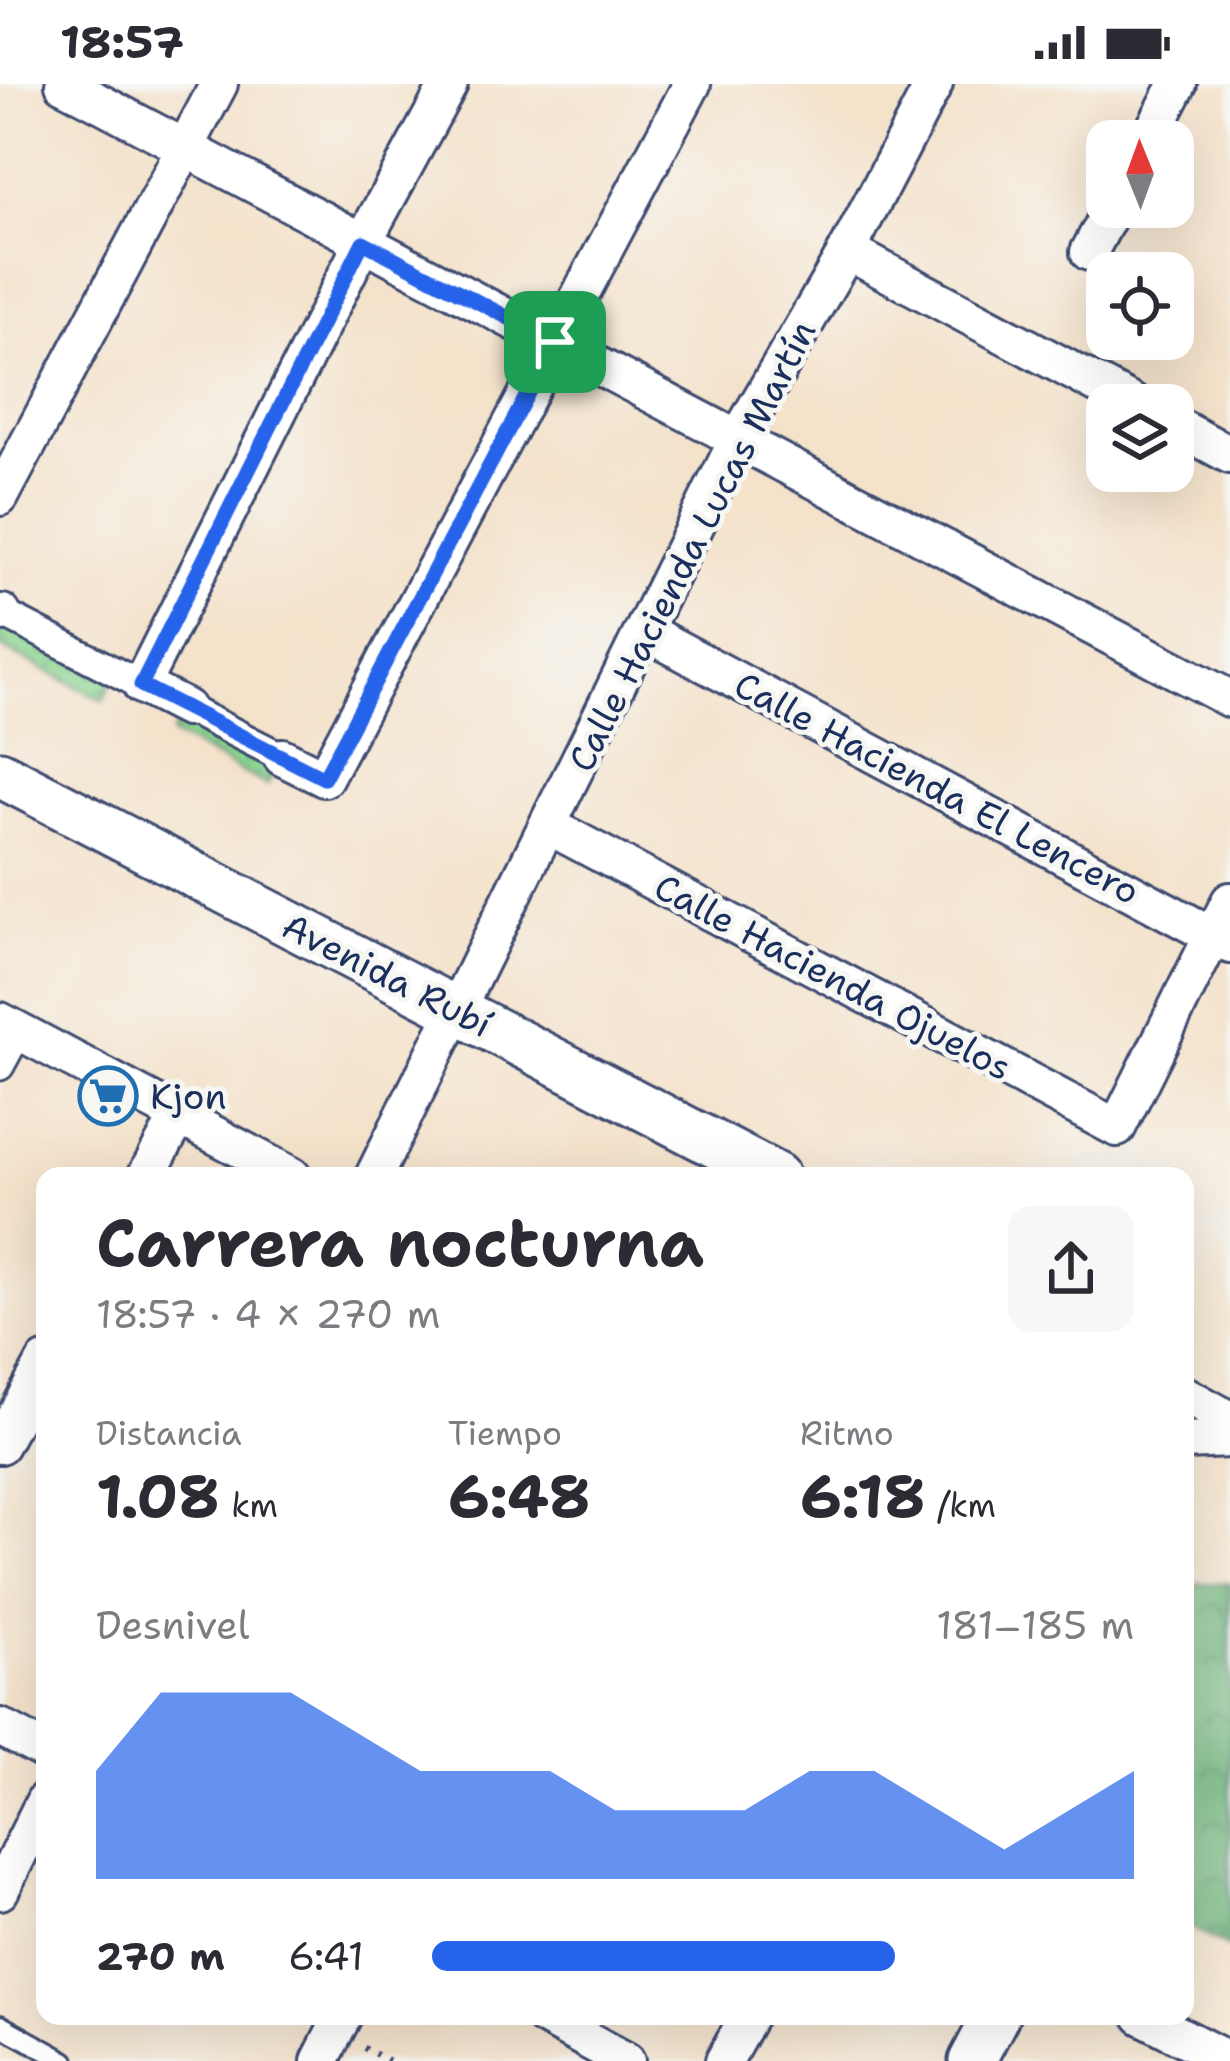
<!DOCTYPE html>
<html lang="es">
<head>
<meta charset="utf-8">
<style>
	body { margin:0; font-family:"Shantell Sans",sans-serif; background:#f7f7f7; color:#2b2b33; height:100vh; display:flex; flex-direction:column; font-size:45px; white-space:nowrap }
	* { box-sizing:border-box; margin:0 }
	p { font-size:39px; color:#7c7c81 }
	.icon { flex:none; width:66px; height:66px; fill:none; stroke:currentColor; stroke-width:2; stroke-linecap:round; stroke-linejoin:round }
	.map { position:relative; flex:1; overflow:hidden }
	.drawer { position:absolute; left:36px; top:1083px; width:1158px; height:858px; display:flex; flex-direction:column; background:#fff; border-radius:24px; box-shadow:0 12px 48px #0002 }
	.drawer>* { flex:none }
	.needle { width:78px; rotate:359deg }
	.controls { position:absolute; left:1086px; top:36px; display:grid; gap:24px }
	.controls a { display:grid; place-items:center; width:108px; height:108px; border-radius:24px; background:#fff; box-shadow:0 12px 48px #0002; font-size:60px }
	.pin { position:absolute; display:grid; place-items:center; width:102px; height:102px; color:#fff; margin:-51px; border-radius:24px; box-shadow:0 6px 18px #0006 }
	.round { display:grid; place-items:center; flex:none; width:126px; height:126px; border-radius:24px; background:#f7f7f7 }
	.headline { display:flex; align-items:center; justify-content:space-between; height:204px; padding:0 60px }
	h1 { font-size:66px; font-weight:700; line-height:90px }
	.figures { display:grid; grid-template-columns:repeat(3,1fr); gap:18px; height:204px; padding:12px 60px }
	.figures div { display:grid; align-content:center }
	.figures b { font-size:60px; font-weight:700 }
	.figures small { font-size:33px; font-weight:400 }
	.figures p { font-size:33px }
	.chart { height:336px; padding:24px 60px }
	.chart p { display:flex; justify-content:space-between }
	.chart svg { width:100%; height:216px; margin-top:12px; fill:#2563eb; opacity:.7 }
	ul { padding:0 60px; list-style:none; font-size:39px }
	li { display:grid; grid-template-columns:192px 144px 1fr; align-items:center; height:90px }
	li i { height:30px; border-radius:15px; background:#2563eb }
	.status { display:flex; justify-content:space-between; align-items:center; height:84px; padding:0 60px; background:#fff; direction:ltr }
	.status svg { height:33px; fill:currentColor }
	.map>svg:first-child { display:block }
</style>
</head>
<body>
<div class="status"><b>18:57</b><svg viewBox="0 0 49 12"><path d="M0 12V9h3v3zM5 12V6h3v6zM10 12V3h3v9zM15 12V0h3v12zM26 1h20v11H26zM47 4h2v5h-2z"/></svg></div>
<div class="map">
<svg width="1230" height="1977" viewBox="0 0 1230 1977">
	<defs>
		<pattern id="green-dots" width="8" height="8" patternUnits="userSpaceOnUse" patternTransform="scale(3)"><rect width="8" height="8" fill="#8bd48f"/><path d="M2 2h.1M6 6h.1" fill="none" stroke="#77b67e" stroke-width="1.8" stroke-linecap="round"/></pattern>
		<pattern id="forest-crowns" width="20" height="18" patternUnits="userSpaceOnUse" patternTransform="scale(3)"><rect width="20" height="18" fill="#70b67a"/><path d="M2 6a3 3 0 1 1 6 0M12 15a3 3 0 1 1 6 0" fill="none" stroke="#5b9467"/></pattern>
	</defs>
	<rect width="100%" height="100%" fill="#f6f6f2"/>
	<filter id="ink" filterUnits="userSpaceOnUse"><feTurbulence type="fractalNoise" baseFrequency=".00833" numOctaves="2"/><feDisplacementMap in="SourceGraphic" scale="24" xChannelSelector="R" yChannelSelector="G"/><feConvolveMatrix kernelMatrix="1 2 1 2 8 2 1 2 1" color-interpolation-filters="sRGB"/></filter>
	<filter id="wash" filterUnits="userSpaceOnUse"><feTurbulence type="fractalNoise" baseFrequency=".004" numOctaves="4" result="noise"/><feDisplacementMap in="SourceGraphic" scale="48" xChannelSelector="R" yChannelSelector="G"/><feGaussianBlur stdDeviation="2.7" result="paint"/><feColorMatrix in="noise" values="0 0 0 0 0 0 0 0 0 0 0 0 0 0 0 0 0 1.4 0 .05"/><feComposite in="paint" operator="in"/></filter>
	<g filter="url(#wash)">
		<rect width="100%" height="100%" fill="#f4e2cb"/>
		<g fill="url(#green-dots)" stroke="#538276" stroke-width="3">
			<path d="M0 534 121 578 103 616 0 562Z"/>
			<path d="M191 614 282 673 267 701 172 650Z"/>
		</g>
		<path fill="url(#forest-crowns)" stroke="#46726c" stroke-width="3" d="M1185 1499 1230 1500V1864L1185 1840Z"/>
	</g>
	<g filter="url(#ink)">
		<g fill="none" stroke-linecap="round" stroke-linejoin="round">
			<g stroke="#3c4a6e" stroke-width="24">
				<path id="service" d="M0 1941 65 1977"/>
			</g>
			<g stroke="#3c4a6e" stroke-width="33">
				<g id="pedestrian">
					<path d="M2 529 141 601"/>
					<path d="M186 624 282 673"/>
					<path d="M0 982 19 947"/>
				</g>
			</g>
			<g stroke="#3c4a6e" stroke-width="42">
				<g id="minor">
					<path d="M64 0 1230 615"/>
					<path d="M1148 57 1178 0"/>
					<path d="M847 167 1136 321"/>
					<path d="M1089 168 1113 123"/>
					<path d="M1173 340 1230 371"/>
					<path d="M0 413 219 0"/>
					<path d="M0 529H2"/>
					<path d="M644 547 1230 861"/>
					<path d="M186 624 141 601 363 158 449 0"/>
					<path d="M282 673 324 694 692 0"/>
					<path d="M549 742 1117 1044 1230 817"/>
					<path d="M0 937 292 1092"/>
					<path d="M146 1092 179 1032"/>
					<path d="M374 1092 738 355 847 167 934 0"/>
					<path d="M1185 1311 1230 1336"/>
					<path d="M1185 1357 1230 1355"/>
					<path d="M0 1361 45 1278"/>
					<path d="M0 1643 45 1667"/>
					<path d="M0 1807 45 1716"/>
					<path d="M543 1932 626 1977"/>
					<path d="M1142 1932 1229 1977"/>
					<path d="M320 1977 343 1932"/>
					<path d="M724 1977 749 1932"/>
				</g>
			</g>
			<g stroke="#3c4a6e" stroke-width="51">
				<g id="tertiary">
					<path d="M0 690 776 1092"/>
					<path d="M972 1977 996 1932"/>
				</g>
			</g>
			<path stroke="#3c4a6e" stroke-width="6" stroke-dasharray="3 9" stroke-linecap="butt" d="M364 1964 389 1977"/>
			<use href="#service" stroke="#fff" stroke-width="18"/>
			<use href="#pedestrian" stroke="#fff" stroke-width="27"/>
			<use href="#minor" stroke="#fff" stroke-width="36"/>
			<use href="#tertiary" stroke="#fff" stroke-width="45"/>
		</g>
	</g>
	<g fill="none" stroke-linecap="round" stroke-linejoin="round" filter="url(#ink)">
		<g stroke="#fff" stroke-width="24">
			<path id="route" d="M363 158 555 258 324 694 141 601Z"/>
		</g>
		<use href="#route" stroke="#2563eb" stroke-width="15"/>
	</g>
	<defs>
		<g id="supermarket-ring" transform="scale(3)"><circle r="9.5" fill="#f6f6f2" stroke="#1f6fb2" stroke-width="1.5"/><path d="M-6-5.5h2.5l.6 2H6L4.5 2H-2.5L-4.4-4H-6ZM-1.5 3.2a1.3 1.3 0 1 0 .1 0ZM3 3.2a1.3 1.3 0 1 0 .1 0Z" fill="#1f6fb2"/></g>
	</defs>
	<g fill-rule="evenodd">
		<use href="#supermarket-ring" x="108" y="1012"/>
	</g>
	<g text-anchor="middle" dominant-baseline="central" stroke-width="10" stroke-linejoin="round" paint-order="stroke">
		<g font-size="36" fill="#1b2f5e" stroke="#f6f6f2">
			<text transform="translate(692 462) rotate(-63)">Calle Hacienda Lucas Martín</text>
			<text transform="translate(937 704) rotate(28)">Calle Hacienda El Lencero</text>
			<text transform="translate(387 891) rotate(27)">Avenida Rubí</text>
			<text transform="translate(833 893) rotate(28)">Calle Hacienda Ojuelos</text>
		</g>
		<g font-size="36" fill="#1b2f5e" stroke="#f6f6f2" text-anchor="start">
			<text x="150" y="1012">Kjon</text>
		</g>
	</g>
</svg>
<div class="controls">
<a><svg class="needle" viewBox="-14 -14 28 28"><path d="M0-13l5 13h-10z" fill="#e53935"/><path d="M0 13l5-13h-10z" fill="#7c7c81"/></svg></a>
<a><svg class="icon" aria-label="locate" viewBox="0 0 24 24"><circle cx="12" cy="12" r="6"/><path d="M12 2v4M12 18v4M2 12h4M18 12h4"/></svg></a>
<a><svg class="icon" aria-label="layers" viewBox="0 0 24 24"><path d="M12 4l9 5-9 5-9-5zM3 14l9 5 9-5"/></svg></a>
</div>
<div class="pin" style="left:555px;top:258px;background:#1e9e55"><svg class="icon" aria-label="arrive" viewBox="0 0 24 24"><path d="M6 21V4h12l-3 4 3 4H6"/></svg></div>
<section class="drawer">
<div class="headline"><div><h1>Carrera nocturna</h1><p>18:57 · 4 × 270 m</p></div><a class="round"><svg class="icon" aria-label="share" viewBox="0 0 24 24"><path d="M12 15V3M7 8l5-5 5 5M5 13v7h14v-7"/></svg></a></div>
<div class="figures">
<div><p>Distancia</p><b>1.08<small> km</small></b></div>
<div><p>Tiempo</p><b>6:48</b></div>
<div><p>Ritmo</p><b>6:18<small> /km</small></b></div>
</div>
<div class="chart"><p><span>Desnivel</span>181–185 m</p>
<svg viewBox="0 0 160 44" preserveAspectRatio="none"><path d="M0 44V22L10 6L20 6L30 6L40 14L50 22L60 22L70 22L80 30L90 30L100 30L110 22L120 22L130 30L140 38L150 30L160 22V44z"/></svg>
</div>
<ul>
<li><b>270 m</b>6:41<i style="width:66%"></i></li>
</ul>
</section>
</div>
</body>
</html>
